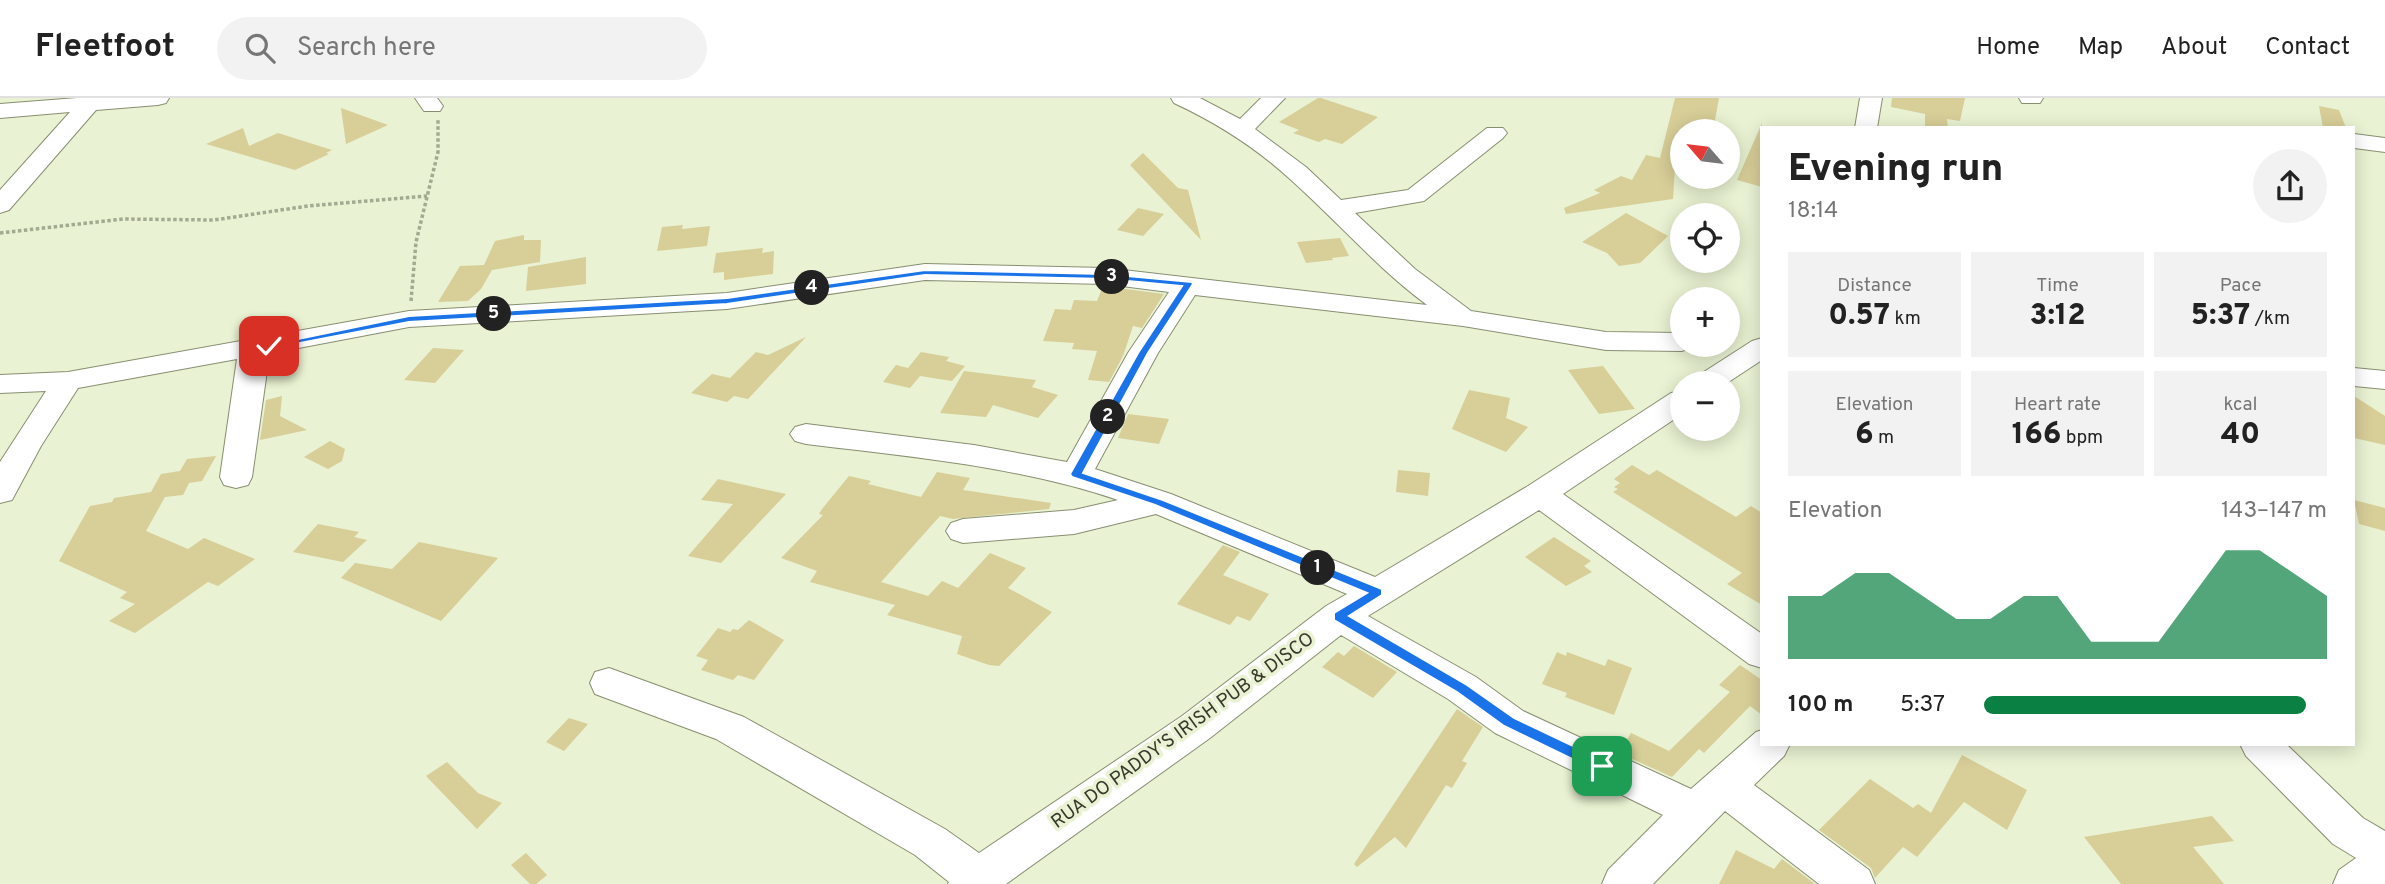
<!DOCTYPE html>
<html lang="en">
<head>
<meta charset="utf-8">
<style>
	body { margin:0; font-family:Overpass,sans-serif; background:#f2f2f2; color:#222; height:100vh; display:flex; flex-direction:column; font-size:26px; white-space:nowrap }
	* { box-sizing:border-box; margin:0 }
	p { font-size:23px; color:#767676 }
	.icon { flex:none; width:38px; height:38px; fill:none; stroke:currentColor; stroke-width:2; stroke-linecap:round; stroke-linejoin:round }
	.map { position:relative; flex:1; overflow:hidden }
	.sheet { position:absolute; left:1760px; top:28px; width:595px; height:620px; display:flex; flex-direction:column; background:#fff; border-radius:0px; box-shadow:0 4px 18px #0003 }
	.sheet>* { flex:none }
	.needle { width:46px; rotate:298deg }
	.buttons { position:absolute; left:1670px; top:21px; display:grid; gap:14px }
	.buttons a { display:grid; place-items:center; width:70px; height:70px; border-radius:50%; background:#fff; box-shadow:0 4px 18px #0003; font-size:35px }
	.pin { position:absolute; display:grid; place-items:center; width:60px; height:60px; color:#fff; margin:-30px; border-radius:14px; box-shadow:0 4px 10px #0006 }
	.km { position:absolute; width:35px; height:35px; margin:-18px; border-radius:50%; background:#222; color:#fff; font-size:19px; line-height:35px; text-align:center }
	.round { display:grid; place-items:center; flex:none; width:74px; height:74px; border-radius:37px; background:#f2f2f2 }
	.head { display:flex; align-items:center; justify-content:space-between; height:119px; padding:0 28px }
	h1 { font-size:38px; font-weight:800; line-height:52px }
	.stats { display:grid; grid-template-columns:repeat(3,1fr); gap:10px; height:119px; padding:7px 28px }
	.stats div { display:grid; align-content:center; border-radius:0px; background:#f2f2f2; text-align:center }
	.stats b { font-size:30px; font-weight:800 }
	.stats small { font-size:19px; font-weight:400 }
	.stats p { font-size:19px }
	.chart { height:196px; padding:14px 28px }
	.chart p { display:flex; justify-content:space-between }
	.chart svg { width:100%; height:126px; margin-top:7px; fill:#0b8043; opacity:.7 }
	ul { padding:0 28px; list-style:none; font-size:23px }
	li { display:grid; grid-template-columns:112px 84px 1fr; align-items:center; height:52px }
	li i { height:18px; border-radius:9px; background:#0b8043 }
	header { display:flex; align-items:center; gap:42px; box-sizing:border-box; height:98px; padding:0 35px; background:#fff; border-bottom:2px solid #e0e0e0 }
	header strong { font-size:33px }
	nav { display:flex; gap:38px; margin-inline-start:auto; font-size:24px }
	.search { width:490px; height:63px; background:#f2f2f2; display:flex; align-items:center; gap:18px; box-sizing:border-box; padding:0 24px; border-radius:38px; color:#767676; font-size:26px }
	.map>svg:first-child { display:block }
</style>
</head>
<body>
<header>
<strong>Fleetfoot</strong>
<div class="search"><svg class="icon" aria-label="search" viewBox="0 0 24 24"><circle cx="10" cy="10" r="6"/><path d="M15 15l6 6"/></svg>Search here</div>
<nav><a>Home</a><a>Map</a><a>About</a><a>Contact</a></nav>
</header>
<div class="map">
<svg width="2385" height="786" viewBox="0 0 2385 786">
	<rect width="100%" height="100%" fill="#e9f2d2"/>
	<g fill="#d8ce98">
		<path d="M1318 0H1321L1378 19 1342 46 1325 41 1319 44 1293 35 1299 32 1279 24Z"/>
		<path d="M1675 0H1719L1713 33 1682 30V70L1675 68 1673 101 1566 116 1564 110 1600 95 1594 92 1621 78 1632 82 1646 57 1660 60Z"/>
		<path d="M1892 0H1965L1960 23 1947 21 1948 30H1925V16L1891 9Z"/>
		<path d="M2319 8 2339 12 2346 30H2323Z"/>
		<path d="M341 10 388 27 346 46Z"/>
		<path d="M1762 25V89L1737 82Z"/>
		<path d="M243 30 249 48 278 35 332 52 326 55 329 56 295 72 206 46Z"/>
		<path d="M1143 55 1178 90 1188 92 1201 142 1130 67Z"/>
		<path d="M1138 110 1164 116 1143 138 1117 132Z"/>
		<path d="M1626 115 1668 138 1640 165 1619 168 1607 155 1582 144Z"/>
		<path d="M683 127 682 131 710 128 707 148 657 153 662 129Z"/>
		<path d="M524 137V142H541L540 164 492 172 481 191 468 203 438 204 460 168 484 167 495 143Z"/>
		<path d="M1340 140 1349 158 1332 160 1333 162 1306 165 1297 144Z"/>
		<path d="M763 150 762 155 774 153 773 176 724 182V174L713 175 716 155Z"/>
		<path d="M586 159V186L526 193 528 169Z"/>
		<path d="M1110 189 1164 196 1142 230 1133 228 1123 258 1109 284 1088 282 1097 253 1072 251 1074 245 1043 243 1055 211 1071 212 1074 202 1097 203 1101 193 1109 194Z"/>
		<path d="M806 239 748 301 734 298 727 304 691 295 712 276 730 280 756 254 768 257Z"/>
		<path d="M433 250 464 252 435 285 404 282Z"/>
		<path d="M921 254 949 259 946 263 965 268 952 283 920 278 910 290 883 284 896 267 908 270Z"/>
		<path d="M1603 268 1635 311 1599 316 1568 272Z"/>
		<path d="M964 273 1036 282 1032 289 1058 297 1038 320 993 307 986 319 940 315Z"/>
		<path d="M1469 292 1510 300 1506 320 1528 329 1506 354 1452 331Z"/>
		<path d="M282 298 280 318 307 332 260 342 266 302Z"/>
		<path d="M2354 298 2385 318V347L2354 340Z"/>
		<path d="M1128 316 1169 321 1159 346 1118 340Z"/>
		<path d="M330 343 345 351 342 363 328 371 304 359Z"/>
		<path d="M216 358 202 383 189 385 183 397 165 399 146 433 188 451 204 440 255 461 218 488 208 484 135 535 109 523 135 506 120 500 127 494 59 463 90 408 112 404 114 400 151 394 161 376 180 373 187 361Z"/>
		<path d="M1632 367 1649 377 1657 372 1736 419 1751 408 1762 415V507L1727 486 1742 475 1613 394 1618 391 1614 389 1620 385 1614 381Z"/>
		<path d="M1398 372 1430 375 1428 398 1396 394Z"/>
		<path d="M937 374 970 380 963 392 1051 405 1049 411 953 421 940 418 881 484 928 498 942 483 958 490 990 455 1026 470 1008 490 1052 514 999 568 989 567 957 556 962 538 887 517 895 507 810 484 817 473 781 460 823 417 819 416 822 411 849 378 871 383 868 386 921 399Z"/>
		<path d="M718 381 786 396 721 465 688 458 733 406 701 402Z"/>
		<path d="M2354 402 2385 410V433L2359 426Z"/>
		<path d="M318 426 359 434 354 439 367 442 343 464 293 454Z"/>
		<path d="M1554 439 1591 463 1584 468 1592 474 1566 488 1525 459Z"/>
		<path d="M419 444 498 460 441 523 341 480 355 465 392 471Z"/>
		<path d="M1223 447 1240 454 1223 477 1269 496 1250 523 1237 518 1230 527 1177 506Z"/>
		<path d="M749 522 784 542 754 582 738 577 733 582 701 572 708 562 696 558 718 530 730 534 733 531 738 532Z"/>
		<path d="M1354 548 1397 574 1373 600 1322 569 1338 554 1344 558Z"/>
		<path d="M1557 554 1566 558 1567 554 1605 568 1608 561 1632 570 1614 617 1565 599 1567 595 1542 586Z"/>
		<path d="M1740 567 1762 582V617L1750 608 1704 655 1699 651 1672 679 1619 655 1631 635 1669 653 1730 594 1719 587Z"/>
		<path d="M1457 611 1483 629 1462 663 1467 665 1452 690 1446 687 1406 750 1395 739 1357 769 1354 766Z"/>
		<path d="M569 620 588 626 564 653 546 644Z"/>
		<path d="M1962 657 2027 692 2007 732 1964 704 1917 759 1903 749 1875 780 1871 770 1819 732 1870 681 1913 710 1918 706 1931 715Z"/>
		<path d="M447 664 478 695 502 705 477 731 426 678Z"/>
		<path d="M2212 718 2234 743 2193 749 2224 786H2121L2084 739Z"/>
		<path d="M1736 752 1774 771 1782 761 1815 786H1719Z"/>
		<path d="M526 755 547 777 536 786H530L511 767Z"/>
	</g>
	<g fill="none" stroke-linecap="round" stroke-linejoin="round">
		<g stroke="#878f71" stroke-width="2">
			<g id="minor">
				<path d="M77 0H169L166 5 158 7 96 12 9 112 0 115V92L70 14 0 20V6Z"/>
				<path d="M415 0H437L443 8 440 13H424Z"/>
				<path d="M1171 0H1200L1240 21 1261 0H1285L1255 31 1306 69 1341 102 1408 92 1487 30H1503L1507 35 1503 40 1424 103 1355 115 1415 171 1471 213 1606 234 1682 235V247H1695L1682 253 1606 252 1463 228 1195 197 1158 255 1095 371 1171 396 1375 479 1528 388 1671 295 1682 293V316L1563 396 1762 536V570L1749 566 1539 412 1368 518 1476 579 1523 613 1691 691 1756 634 1762 632V646H1790L1784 658 1754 687 1869 772 1875 786H1819L1725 713 1653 786H1602L1608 772 1663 717 1495 635 1448 601 1341 537 1210 640 1006 786H948L949 784 915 757 716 641 595 596 590 585 595 574 609 570 744 619 945 731 979 755 1182 618 1326 508 1347 496 1156 416 1074 436 963 445 951 441 946 433 951 425 963 421 1074 412 1118 402C1018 368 911 359 806 346L795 343 790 336 795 329 806 326 974 347 1067 364 1128 255 1169 194 1106 186 925 182 727 211 409 229 267 256 266 280 252 379 248 387 236 390 224 387 220 379 237 261 78 290 41 348 12 402 0 405V364L46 293 0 295V277L68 274 409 213 727 195 925 166 1106 170 1427 207C1377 170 1336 122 1290 81 1255 49 1217 25 1174 5Z"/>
				<path d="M1860 0H1882L1877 30H1855Z"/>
				<path d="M2019 0H2043L2040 5H2022Z"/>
				<path d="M2354 36 2385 40V54L2354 50Z"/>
				<path d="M1762 240V262L1727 285H1692L1696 279 1752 243Z"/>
				<path d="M2354 270 2385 273V291L2354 288Z"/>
				<path d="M2240 646H2286L2363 720 2385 733V786H2333L2339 772 2356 760 2333 746 2246 658Z"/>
			</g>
		</g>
		<g stroke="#a3aa92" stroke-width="3.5" stroke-dasharray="3.5 2.5" stroke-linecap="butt">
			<path d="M0 135 123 121 214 122 308 108 427 98"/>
			<path d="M411 203 416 144 438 54V22"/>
		</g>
		<use href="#minor" fill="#fff" fill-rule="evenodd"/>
	</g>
	<path fill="#1a73e8" stroke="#fff" stroke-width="2" d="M925 172 1106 176 1192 184 1193 186 1148 255 1083 375 1163 402 1382 491V497L1349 518 1467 587 1514 620 1607 664V673H1597L1504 628 1457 594 1334 522V515L1367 495 1155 407 1072 379 1070 376 1138 255 1182 188 1106 181 925 177 727 206 409 224 269 251 264 248 409 218 727 200Z"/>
	<g text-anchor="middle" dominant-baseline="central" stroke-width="7" stroke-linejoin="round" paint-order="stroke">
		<g font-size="19" fill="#36392d" stroke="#e9f2d2">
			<text transform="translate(1183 633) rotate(-36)">RUA DO PADDY'S IRISH PUB &amp; DISCO</text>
		</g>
	</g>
</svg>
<div class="buttons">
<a><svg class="needle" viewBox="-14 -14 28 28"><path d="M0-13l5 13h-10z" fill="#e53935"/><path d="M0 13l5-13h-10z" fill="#767676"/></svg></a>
<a><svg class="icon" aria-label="locate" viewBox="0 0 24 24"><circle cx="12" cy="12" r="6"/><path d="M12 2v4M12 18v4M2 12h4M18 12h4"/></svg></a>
<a>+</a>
<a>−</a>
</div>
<div class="pin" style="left:1602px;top:668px;background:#1e9e55"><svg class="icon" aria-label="arrive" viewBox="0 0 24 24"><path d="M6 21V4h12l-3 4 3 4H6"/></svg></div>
<div class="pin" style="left:269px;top:248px;background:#d93025"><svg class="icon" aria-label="check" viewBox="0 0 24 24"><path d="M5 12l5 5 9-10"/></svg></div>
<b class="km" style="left:1318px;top:470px">1</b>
<b class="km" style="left:1108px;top:319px">2</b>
<b class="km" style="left:1112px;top:179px">3</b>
<b class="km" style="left:812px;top:190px">4</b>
<b class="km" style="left:494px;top:216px">5</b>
<section class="sheet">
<div class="head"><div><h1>Evening run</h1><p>18:14</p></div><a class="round"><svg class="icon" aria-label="share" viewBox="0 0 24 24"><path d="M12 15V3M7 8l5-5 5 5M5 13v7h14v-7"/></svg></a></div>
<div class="stats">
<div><p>Distance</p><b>0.57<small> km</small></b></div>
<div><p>Time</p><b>3:12</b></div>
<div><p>Pace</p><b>5:37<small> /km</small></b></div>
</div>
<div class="stats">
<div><p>Elevation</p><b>6<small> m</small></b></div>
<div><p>Heart rate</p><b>166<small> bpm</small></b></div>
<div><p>kcal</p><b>40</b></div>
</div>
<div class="chart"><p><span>Elevation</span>143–147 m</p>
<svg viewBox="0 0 160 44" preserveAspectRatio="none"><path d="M0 44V22L10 22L20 14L30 14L40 22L50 30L60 30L70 22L80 22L90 38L100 38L110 38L120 22L130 6L140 6L150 14L160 22V44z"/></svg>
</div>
<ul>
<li><b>100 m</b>5:37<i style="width:94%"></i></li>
</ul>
</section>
</div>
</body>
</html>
